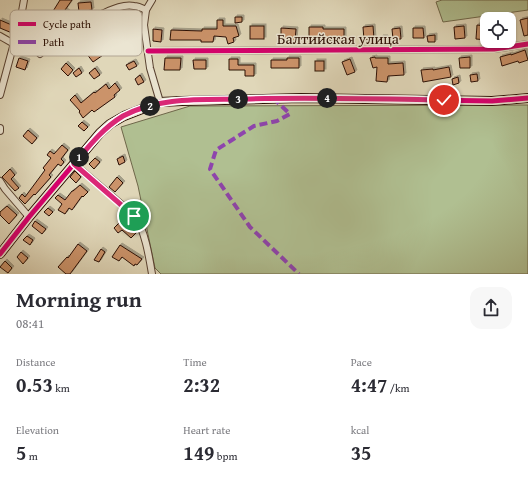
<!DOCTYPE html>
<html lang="en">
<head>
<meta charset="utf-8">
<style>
	body { margin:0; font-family:"Gentium Book Plus",serif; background:#f7f7f7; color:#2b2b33; height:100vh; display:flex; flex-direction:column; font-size:15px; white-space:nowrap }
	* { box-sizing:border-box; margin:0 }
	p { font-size:13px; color:#7c7c81 }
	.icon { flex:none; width:22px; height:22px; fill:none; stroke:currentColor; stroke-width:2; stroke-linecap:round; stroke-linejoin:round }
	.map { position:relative; height:274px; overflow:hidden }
	.details { display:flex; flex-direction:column; background:#fff; flex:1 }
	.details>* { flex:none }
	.tools { position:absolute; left:480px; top:12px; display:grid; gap:8px }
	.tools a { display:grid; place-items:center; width:36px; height:36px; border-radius:8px; background:#fff; box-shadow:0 1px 3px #0004; font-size:20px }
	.pin { position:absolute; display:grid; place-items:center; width:34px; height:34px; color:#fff; margin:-17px; border:2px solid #fff; border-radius:50%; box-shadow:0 1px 4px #0007 }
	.km { position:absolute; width:20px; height:20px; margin:-10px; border-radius:50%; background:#222; color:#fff; font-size:11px; line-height:20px; text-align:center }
	.round { display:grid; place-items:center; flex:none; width:42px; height:42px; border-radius:12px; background:#f7f7f7 }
	.overview { display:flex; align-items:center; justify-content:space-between; height:68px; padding:0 16px }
	h1 { font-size:22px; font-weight:600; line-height:30px }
	.figures { display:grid; grid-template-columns:repeat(3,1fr); gap:6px; height:68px; padding:4px 16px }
	.figures div { display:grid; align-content:center }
	.figures b { font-size:20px; font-weight:600 }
	.figures small { font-size:11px; font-weight:400 }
	.figures p { font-size:11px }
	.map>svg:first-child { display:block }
</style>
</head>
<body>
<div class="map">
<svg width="528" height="274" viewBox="0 0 528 274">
	<defs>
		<filter id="shadow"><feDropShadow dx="2" dy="-2" stdDeviation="0" flood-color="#0004"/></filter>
	</defs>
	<rect width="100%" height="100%" fill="#e0d7b9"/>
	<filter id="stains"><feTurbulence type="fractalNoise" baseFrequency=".005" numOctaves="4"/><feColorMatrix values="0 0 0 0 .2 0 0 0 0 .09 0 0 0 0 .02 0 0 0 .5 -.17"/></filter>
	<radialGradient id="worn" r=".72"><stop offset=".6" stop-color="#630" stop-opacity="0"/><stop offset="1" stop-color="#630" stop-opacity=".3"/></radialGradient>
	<g fill="#b0bf91" stroke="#6e674a">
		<path d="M442 0H528V10L443 22 436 2Z"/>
		<path d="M528 105V274H161L155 268 138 186 121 127 190 106Z"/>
	</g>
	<g fill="#cb936a" stroke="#2b0f04" filter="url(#shadow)">
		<path d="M60 0H72L65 10 68 12 63 22 50 16Z"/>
		<path d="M91 2 92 10 79 12 78 3Z"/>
		<path d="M235 17H242V22L235 23Z"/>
		<path d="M528 18V35L524 36 520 20Z"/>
		<path d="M0 20 14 26 12 33 0 28Z"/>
		<path d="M217 20H223V26H236L239 36 233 38 234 42 228 44 226 37 214 36 213 42H201V40H170L171 30 202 31V29H217Z"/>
		<path d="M477 25 487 26V40L476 39Z"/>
		<rect x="250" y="26" width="14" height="13"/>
		<path d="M373 26 374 39 364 40 363 27Z"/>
		<path d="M464 26 465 38 455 39 454 27Z"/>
		<path d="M309 27H323V29H344V40H309Z"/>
		<path d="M281 28 296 29 295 41 281 40Z"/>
		<path d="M400 28 401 39H393L392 29Z"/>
		<path d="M413 28H423L424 38H413Z"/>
		<path d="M153 29 162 30 161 42 153 41Z"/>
		<path d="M435 35V42H428L427 36Z"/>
		<path d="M381 37H386L387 44H382Z"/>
		<path d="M105 44 109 51 93 62 86 53 93 48 95 51Z"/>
		<path d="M525 50 528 60 519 63 518 61 502 66 500 57 511 54V55Z"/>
		<path d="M375 57V58H388V64L403 63 404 75 388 76 387 82 376 81 377 67 373 68 370 58Z"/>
		<path d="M470 57V68H460L459 58Z"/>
		<path d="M19 58 28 61 25 70 16 67Z"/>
		<path d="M165 58H181L180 70H164Z"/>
		<path d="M287 58H299V68H271V60H287Z"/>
		<path d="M229 59H238V65H254V76H245V70H229Z"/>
		<path d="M350 59 355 72 347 75 342 62Z"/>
		<path d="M193 60H206V69H194Z"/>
		<path d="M134 61 137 66 129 70 126 65Z"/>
		<rect x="315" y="61" width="9" height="10"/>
		<path d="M66 63 73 70 68 76 61 69Z"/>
		<path d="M449 67 451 77 423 82 421 70 433 69V70Z"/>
		<path d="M79 68 82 73 76 77 73 73Z"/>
		<path d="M95 68 100 75 94 79 89 73Z"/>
		<path d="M477 74 478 81 471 82 470 75Z"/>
		<path d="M140 75 144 82 138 85 135 79Z"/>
		<path d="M458 77 459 83 453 85 452 79Z"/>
		<path d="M115 83 120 90 114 95 115 97 94 112 92 110 83 118 79 112 80 111 70 100 75 95 81 103 94 92 95 93 106 84 109 89Z"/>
		<path d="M82 122 88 127 84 131 78 126Z"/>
		<path d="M28 130 37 138 32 144 23 136Z"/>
		<path d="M62 145 68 150 61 159 64 162 61 166 58 164 49 175 51 177 35 195 34 194 25 204 19 198 22 194 25 197 45 170 43 168 51 158 47 155 50 151 54 154Z"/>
		<path d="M123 156 125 162 119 165 117 159Z"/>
		<path d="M95 158 100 162 94 169 89 164Z"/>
		<path d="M10 169 15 175 11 179 19 188 15 191 2 177Z"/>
		<path d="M75 171 81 177 76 183 70 177Z"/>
		<path d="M117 177 123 183 115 192 109 187Z"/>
		<path d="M80 185 88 192 83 197 82 196 72 210 69 208 65 214 58 210 62 204 55 198 58 195 65 200 72 191H73Z"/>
		<path d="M7 206 17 215 9 224 0 215V212Z"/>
		<path d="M48 208 53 212 49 216 44 212Z"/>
		<path d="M127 215 133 222 130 225 137 232 131 238 122 230 118 233 114 228Z"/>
		<path d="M35 221 46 229 42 234 32 226Z"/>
		<path d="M27 236 33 240 30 245 23 240Z"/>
		<path d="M78 244 87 251 70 274H66L58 267 67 257 68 258Z"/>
		<path d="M120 245 142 259 137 265 135 264 134 266 122 257 119 261 112 257Z"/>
		<path d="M101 249 105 252 99 262 94 260Z"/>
		<path d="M21 252 28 258 23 264 17 257Z"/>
		<path d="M5 261 12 268 8 273 0 267Z"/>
	</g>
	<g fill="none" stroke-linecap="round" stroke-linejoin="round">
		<g stroke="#584131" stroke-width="8">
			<g id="street">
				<path d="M152 0 146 10 144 25 150 68 160 102"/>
				<path d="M0 36 14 44"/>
				<path d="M148 51 494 49 528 44"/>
				<path d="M40 54C59 35 79 23 104 13 113 9 124 4 134 6 138 6 142 8 146 10"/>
				<path d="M0 95 21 17 24 0"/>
				<path d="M0 128V131"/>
				<path d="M74 164 135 216C145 231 149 256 152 274"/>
				<path d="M0 181 5 189 29 217"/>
			</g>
		</g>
		<g stroke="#2b0f04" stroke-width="10">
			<path id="secondary" d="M0 254 29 217 100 133 110 124 124 116 160 102 182 101 301 98 492 101 528 98"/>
		</g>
		<use href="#street" stroke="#ebe5d2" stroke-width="6"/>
		<use href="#secondary" stroke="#ebe5d2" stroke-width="8"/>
		<path stroke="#8e44ad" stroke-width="4" stroke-dasharray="8 4" stroke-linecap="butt" d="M273 98 290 114 277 121 254 126 216 150 210 169 250 227 299 274"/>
		<g stroke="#ebe5d2" stroke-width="8">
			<g id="cycleway">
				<path d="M148 51 494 49 528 44"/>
				<path d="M0 254 29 217 100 133 110 124 124 116 160 102 182 101 301 98 492 101 528 98"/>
			</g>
		</g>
		<use href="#cycleway" stroke="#d6006c" stroke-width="5"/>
	</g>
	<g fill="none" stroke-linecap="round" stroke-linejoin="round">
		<g stroke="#fff" stroke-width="8">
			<path id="route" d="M134 216 74 164C89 146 103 128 123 116 160 96 205 100 245 99 311 97 378 99 444 100"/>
		</g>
		<use href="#route" stroke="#db2777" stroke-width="5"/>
	</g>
	<g text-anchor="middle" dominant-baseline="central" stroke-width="3" stroke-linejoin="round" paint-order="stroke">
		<g font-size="15" fill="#2b0f04" stroke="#ebe5d2">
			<text x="338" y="38">Балтийская улица</text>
		</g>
	</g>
	<rect x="10" y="10" width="132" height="46" rx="6" fill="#ebe5d2" stroke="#b1a594" stroke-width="1"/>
	<rect x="18" y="22" width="18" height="4" fill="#d6006c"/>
	<rect x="18" y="40" width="18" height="4" fill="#8e44ad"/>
	<g font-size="11" fill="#2b0f04">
		<text x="43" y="28">Cycle path</text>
		<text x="43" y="46">Path</text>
	</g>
	<rect width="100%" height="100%" filter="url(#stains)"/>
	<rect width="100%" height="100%" fill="url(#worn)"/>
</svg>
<div class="tools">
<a><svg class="icon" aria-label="locate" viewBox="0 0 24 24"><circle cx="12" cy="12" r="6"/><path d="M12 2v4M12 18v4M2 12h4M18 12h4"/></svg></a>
</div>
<div class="pin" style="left:134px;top:216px;background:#1e9e55"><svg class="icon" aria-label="arrive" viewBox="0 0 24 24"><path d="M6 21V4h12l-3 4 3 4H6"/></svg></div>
<div class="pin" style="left:444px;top:100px;background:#d93025"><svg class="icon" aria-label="check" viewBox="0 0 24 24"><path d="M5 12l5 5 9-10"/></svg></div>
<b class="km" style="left:79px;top:157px">1</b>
<b class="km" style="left:150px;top:106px">2</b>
<b class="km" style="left:238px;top:99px">3</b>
<b class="km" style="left:327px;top:98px">4</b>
</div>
<section class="details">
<div class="overview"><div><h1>Morning run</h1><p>08:41</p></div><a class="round"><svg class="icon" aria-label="share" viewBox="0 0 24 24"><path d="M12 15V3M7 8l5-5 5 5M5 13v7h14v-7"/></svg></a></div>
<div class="figures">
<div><p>Distance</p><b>0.53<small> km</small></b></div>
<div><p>Time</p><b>2:32</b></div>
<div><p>Pace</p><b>4:47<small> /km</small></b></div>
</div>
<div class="figures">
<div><p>Elevation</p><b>5<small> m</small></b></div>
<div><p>Heart rate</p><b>149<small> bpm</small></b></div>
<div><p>kcal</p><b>35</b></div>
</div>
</section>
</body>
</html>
